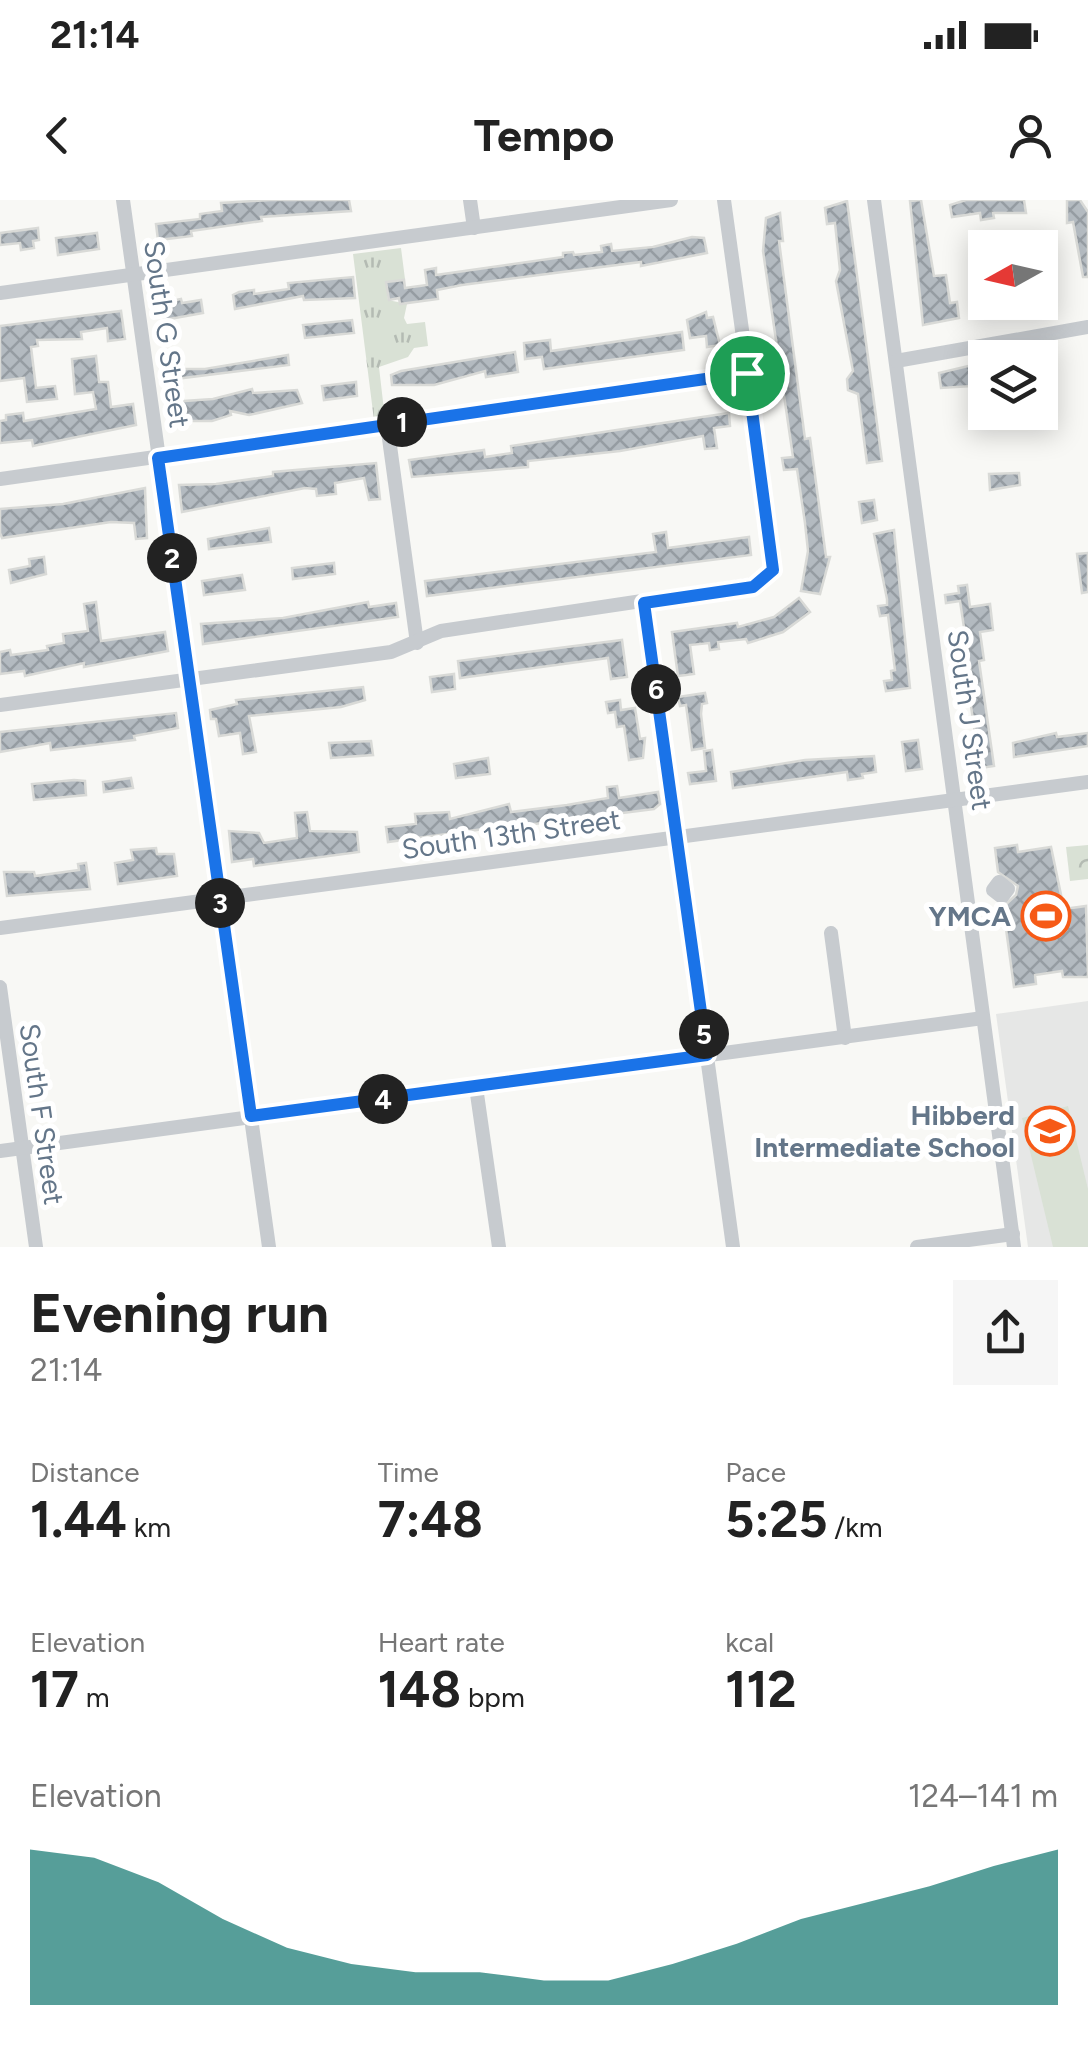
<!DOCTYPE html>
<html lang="en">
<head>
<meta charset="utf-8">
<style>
	body { margin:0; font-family:Figtree,sans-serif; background:#f6f6f6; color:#222; height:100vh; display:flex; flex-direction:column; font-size:38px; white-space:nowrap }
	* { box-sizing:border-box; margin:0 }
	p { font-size:32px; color:#767676 }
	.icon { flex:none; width:55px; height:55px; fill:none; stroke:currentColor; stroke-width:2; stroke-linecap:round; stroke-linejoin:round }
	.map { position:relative; height:1047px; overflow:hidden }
	.panel { display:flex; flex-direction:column; background:#fff; flex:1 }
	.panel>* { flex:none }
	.needle { width:65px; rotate:262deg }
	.buttons { position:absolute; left:968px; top:30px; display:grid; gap:20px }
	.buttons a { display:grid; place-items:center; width:90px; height:90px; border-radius:0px; background:#fff; box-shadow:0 5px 25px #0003; font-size:50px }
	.pin { position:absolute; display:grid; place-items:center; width:85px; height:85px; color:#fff; margin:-42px; border:5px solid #fff; border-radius:50%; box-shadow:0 2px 10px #0007 }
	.km { position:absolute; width:50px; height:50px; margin:-25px; border-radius:50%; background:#222; color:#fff; font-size:28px; line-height:50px; text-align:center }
	.round { display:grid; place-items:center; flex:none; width:105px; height:105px; border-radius:0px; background:#f6f6f6 }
	.overview { display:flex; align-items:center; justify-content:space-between; height:170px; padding:0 30px }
	h1 { font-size:55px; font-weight:700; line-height:75px }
	.stats { display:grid; grid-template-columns:repeat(3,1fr); gap:15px; height:170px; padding:10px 30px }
	.stats div { display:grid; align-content:center }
	.stats b { font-size:50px; font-weight:700 }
	.stats small { font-size:28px; font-weight:400 }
	.stats p { font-size:28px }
	.chart { height:280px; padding:20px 30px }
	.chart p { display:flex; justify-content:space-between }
	.chart svg { width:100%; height:180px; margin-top:10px; fill:#0f766e; opacity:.7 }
	.status { display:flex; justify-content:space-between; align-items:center; height:70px; padding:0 50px; background:#fff; direction:ltr }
	.status svg { height:28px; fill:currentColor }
	header { display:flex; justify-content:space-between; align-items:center; height:130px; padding:0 30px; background:#fff; font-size:45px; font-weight:700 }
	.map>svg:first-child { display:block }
</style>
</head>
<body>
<div class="status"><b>21:14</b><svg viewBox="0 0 49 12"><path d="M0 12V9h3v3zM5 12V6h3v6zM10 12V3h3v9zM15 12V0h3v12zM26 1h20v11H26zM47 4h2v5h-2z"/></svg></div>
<header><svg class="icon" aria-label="back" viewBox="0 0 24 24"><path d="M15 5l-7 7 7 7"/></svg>Tempo<svg class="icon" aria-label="person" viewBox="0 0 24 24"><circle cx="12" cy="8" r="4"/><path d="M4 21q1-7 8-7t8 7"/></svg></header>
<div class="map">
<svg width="1088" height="1047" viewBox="0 0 1088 1047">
	<defs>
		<pattern id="grass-tufts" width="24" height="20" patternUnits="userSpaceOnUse" patternTransform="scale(2.5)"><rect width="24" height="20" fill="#d9e1d5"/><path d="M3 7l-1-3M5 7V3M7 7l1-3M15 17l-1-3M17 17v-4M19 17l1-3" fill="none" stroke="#b4bbb3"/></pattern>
		<pattern id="park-crowns" width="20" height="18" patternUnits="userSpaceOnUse" patternTransform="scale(2.5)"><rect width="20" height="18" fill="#d9e1d5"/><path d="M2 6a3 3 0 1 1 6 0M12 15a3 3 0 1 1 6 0" fill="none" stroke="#b4bbb3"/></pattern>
		<pattern id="building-cross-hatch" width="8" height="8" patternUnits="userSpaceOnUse" patternTransform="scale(2.5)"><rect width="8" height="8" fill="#b3bac0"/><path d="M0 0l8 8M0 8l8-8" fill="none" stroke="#959ca2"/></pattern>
	</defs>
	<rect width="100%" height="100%" fill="#f8f8f5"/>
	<path fill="#e6e7e6" d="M1088 801V1047H1028L996 814Z"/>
	<path fill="url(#grass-tufts)" d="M401 48 405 79 386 82 388 100 407 104 404 118 407 124 425 122 428 146 414 148 408 157 379 167 385 219 374 220 353 54Z"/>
	<path fill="url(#park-crowns)" d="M1088 645V679L1070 681 1066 647Z"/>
	<path fill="#d9e1d5" d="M1068 906 1088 989V1047H1053L1022 918Z"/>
	<g fill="url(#building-cross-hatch)" stroke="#d9dad7" stroke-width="2.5">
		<path d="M270 0H349L351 11 261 17 262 21 191 31 192 36 158 40 156 24 200 19V14L222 11 221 3Z"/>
		<path d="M921 0 934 76 946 75 950 103 957 102 959 118 923 125 910 1Z"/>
		<path d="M966 0H1024L1026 13H993L994 18 981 20 980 13 952 17 950 5Z"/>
		<path d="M1067 0H1080L1088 12V77H1083L1073 22 1067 23Z"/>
		<path d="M847 1 882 261 867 263 858 194 848 190 847 179 853 171 836 81 840 70 835 23 827 24 825 8Z"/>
		<path d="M780 13 783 41H779L805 239 810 238 826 357H830L820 394 801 391 808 351 805 323 797 269 784 270 782 258 793 257 763 51 766 18Z"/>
		<path d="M38 28 39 40 33 41 34 48 21 50 20 43 0 45V33Z"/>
		<path d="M97 33 99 49 58 55 56 38Z"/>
		<path d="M692 37 704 38 707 53 641 66V62L462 85 437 90 438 99 400 104 399 98 389 100 386 82 404 80 405 88 427 85 425 70 436 68V75L563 57V53L573 52 574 55 602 52 601 46 611 44 612 51 653 47Z"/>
		<path d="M353 77 355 98 304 100 303 96 235 109 233 95 239 92 254 90V94L289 89 288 83Z"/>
		<path d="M181 99 182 103 201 100 203 113 164 120 161 103Z"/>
		<path d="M121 111 125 139 108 141 107 128 81 132 82 139 37 140 38 146 31 147 36 188 55 186 57 199 27 202 24 178 0 181V126Z"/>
		<path d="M706 112 707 118 713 117 720 145 707 147 706 136 690 138 687 120Z"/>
		<path d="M352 120 354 133 305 138 303 125Z"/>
		<path d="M682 132 684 150 544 169 542 157 525 159 524 143 550 140 551 151Z"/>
		<path d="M515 152 518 172 486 177 485 171 434 185H392L391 175 401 171Z"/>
		<path d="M288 155 289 165 167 180 166 169H205Z"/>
		<path d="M96 156 99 182H108L111 207 133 204 136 225 33 246 32 240 0 243V221L6 220V215L23 213 24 221 96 209 93 192 75 194 72 159Z"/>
		<path d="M985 162V210L976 211 972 186 941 188 939 173Z"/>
		<path d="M356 182 357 196 324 200 322 186Z"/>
		<path d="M252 189 253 193 297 190 302 203 249 215 230 211 231 215 212 221H172L170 202 213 199Z"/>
		<path d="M729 213 730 226 714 228 717 248 705 249 703 236 620 251 528 261V267L412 277 409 260 484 250 485 257 512 253 511 246Z"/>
		<path d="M376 263 380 299 369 300 364 278 335 283 336 294 317 296 316 289 305 288 182 312 179 285 216 284 273 276V272Z"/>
		<path d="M1019 273 1020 285 990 290 989 274Z"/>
		<path d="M145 288 147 338 136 339 134 323 111 322 2 338 0 333V309L63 304Z"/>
		<path d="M874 300 877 320 862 323 859 302Z"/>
		<path d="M269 328 271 342 209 349 208 339Z"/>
		<path d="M894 330 910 488 886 491 884 481 892 480 891 471 895 470 888 415 880 416 878 406 887 405V399L874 334Z"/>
		<path d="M666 332 668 348 749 337 751 355 427 396 425 381 656 352 653 334Z"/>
		<path d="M1088 353V392L1082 393 1077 354Z"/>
		<path d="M44 357 46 374 11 383 9 370 30 366 29 359Z"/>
		<path d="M334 363 335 374 293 379 292 368Z"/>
		<path d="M242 375 245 390 204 395 202 381Z"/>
		<path d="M967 385 970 407 990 404 993 430 980 432 984 460 979 461 994 566 980 568 969 492 964 493 963 482 972 481 960 401 946 403 945 395 959 393 958 386Z"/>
		<path d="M799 398 810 412 783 432 748 443 746 439 718 442 719 449 710 450 709 443 690 445 694 474 678 476 672 432 737 423 738 427 774 417Z"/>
		<path d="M96 402 101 441 165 432 168 451 84 467V463L25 476 24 471 0 474V452L10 450 11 455 48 450 47 446 64 443 63 434 88 431 84 404Z"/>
		<path d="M368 402 369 407 396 403 398 417 203 444 201 424 283 418Z"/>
		<path d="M622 440 627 477 611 479 608 458 460 478 458 461Z"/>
		<path d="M454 474 455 489 432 492 430 477Z"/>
		<path d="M363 487 365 500 341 507 249 516 256 552 243 554 240 533 219 536 216 519H211L210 510 237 504 236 500Z"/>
		<path d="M705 493 707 503 702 504 701 514 705 548 692 550 686 505 680 506 678 497Z"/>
		<path d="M620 500 621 510 635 508 640 539 645 538 643 558 629 560 624 526 617 527 615 512 608 513 606 502Z"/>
		<path d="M176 513 178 528 134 536 135 540 51 550 50 543 0 552V532Z"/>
		<path d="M1056 533 1057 537 1088 533V546L1014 557 1013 543Z"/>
		<path d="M918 540 922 569 906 571 902 542Z"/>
		<path d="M371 541 373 555 331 558 329 543Z"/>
		<path d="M712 550 716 581 690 584 688 573 706 571 704 551Z"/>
		<path d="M874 556 876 572 862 574 863 578 848 580 847 572 733 588 731 572 805 560Z"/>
		<path d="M488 558 490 574 456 578 454 564Z"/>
		<path d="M131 578 133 588 104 592 103 582Z"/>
		<path d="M74 580 85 581 86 595 34 600 32 584Z"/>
		<path d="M617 586 619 598 658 592 660 604 654 609 493 629 494 633 485 634 484 629 388 642 386 627 416 624 415 614 449 612 450 619 509 604 511 612 567 605 608 598 607 587Z"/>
		<path d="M307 612 310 631 357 632 359 652 254 666 253 659 232 662 229 631 259 633 264 643 297 638 295 613Z"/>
		<path d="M1017 645 1018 652 1051 647 1064 709 1086 706 1088 777H1063L1062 771 1035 775 1036 784 1014 787 1003 707 1016 695 1018 686 998 672 995 648Z"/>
		<path d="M156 648 157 654H174L177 676 118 684 115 663 133 660 131 650Z"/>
		<path d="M86 663 90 689 7 696 4 672H34L35 676 79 670 78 664Z"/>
	</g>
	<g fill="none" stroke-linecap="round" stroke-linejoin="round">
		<g stroke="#c7cbcf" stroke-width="14">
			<path d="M123 0 269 1047"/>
			<path d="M470 0 474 28"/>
			<path d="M874 0 1014 1047"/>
			<path d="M0 93 671 0"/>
			<path d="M896 161 1088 127"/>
			<path d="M387 224 417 443"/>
			<path d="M0 279 747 173"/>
			<path d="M645 403 733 1047"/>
			<path d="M0 505 391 452 441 431 762 383 774 361 724 0"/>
			<path d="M999 682 1008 689 1002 697 993 690Z"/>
			<path d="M0 728 1088 582"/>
			<path d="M831 733 845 838"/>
			<path d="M0 787 36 1047"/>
			<path d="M476 887 499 1047"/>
			<path d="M0 951 983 818"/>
			<path d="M917 1047 1013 1034"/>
		</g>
	</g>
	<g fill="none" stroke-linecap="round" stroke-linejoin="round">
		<g stroke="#fff" stroke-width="20">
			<path id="route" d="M747 173 773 370 753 387 644 403 707 855 251 916 158 258Z"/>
		</g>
		<use href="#route" stroke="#1a73e8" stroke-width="12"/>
	</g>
	<defs>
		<g id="stadium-ring" transform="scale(2.5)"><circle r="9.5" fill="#fff" stroke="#f65a17" stroke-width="1.5"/><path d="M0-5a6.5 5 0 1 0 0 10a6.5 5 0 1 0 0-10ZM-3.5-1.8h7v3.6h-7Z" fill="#f65a17"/></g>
		<g id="school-ring" transform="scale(2.5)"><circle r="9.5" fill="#fff" stroke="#f65a17" stroke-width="1.5"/><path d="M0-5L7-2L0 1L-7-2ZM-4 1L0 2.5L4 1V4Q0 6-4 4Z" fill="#f65a17"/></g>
	</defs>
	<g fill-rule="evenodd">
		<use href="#stadium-ring" x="1046" y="716"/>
		<use href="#school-ring" x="1050" y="931"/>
	</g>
	<g text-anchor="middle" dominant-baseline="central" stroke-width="10" stroke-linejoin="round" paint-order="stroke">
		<g font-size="28" fill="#647689" stroke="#fff">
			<text transform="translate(167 134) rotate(82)">South G Street</text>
			<text transform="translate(970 520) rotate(82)">South J Street</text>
			<text transform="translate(511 634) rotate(-8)">South 13th Street</text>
			<text transform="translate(42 914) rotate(82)">South F Street</text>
		</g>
		<g font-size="28" font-weight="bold" fill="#647689" stroke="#fff" text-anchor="end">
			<text x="1011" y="716">YMCA</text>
			<text x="1015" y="915">Hibberd<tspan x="1015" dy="32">Intermediate School</tspan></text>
		</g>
	</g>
</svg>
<div class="buttons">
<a><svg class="needle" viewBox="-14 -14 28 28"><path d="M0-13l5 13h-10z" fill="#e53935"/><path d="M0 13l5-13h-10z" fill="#767676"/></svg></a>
<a><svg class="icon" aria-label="layers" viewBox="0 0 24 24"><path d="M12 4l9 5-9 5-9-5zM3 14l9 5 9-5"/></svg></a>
</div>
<div class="pin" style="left:747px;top:173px;background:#1e9e55"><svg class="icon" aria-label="arrive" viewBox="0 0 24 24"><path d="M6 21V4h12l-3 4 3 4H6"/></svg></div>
<b class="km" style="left:402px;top:222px">1</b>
<b class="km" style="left:172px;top:358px">2</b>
<b class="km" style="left:220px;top:703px">3</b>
<b class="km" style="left:383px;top:899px">4</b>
<b class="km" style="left:704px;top:834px">5</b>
<b class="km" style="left:656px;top:489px">6</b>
</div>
<section class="panel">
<div class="overview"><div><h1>Evening run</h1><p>21:14</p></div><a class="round"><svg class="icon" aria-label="share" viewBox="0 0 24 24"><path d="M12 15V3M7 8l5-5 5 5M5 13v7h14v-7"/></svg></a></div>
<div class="stats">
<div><p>Distance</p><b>1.44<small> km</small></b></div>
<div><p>Time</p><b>7:48</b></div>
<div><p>Pace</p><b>5:25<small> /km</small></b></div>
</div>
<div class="stats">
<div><p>Elevation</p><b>17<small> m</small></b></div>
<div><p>Heart rate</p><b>148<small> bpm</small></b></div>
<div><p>kcal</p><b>112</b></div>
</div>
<div class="chart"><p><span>Elevation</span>124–141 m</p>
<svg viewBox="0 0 160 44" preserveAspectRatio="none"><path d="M0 44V6L10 8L20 14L30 23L40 30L50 34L60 36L70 36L80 38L90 38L100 34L110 29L120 23L130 19L140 15L150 10L160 6V44z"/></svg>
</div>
</section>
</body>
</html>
